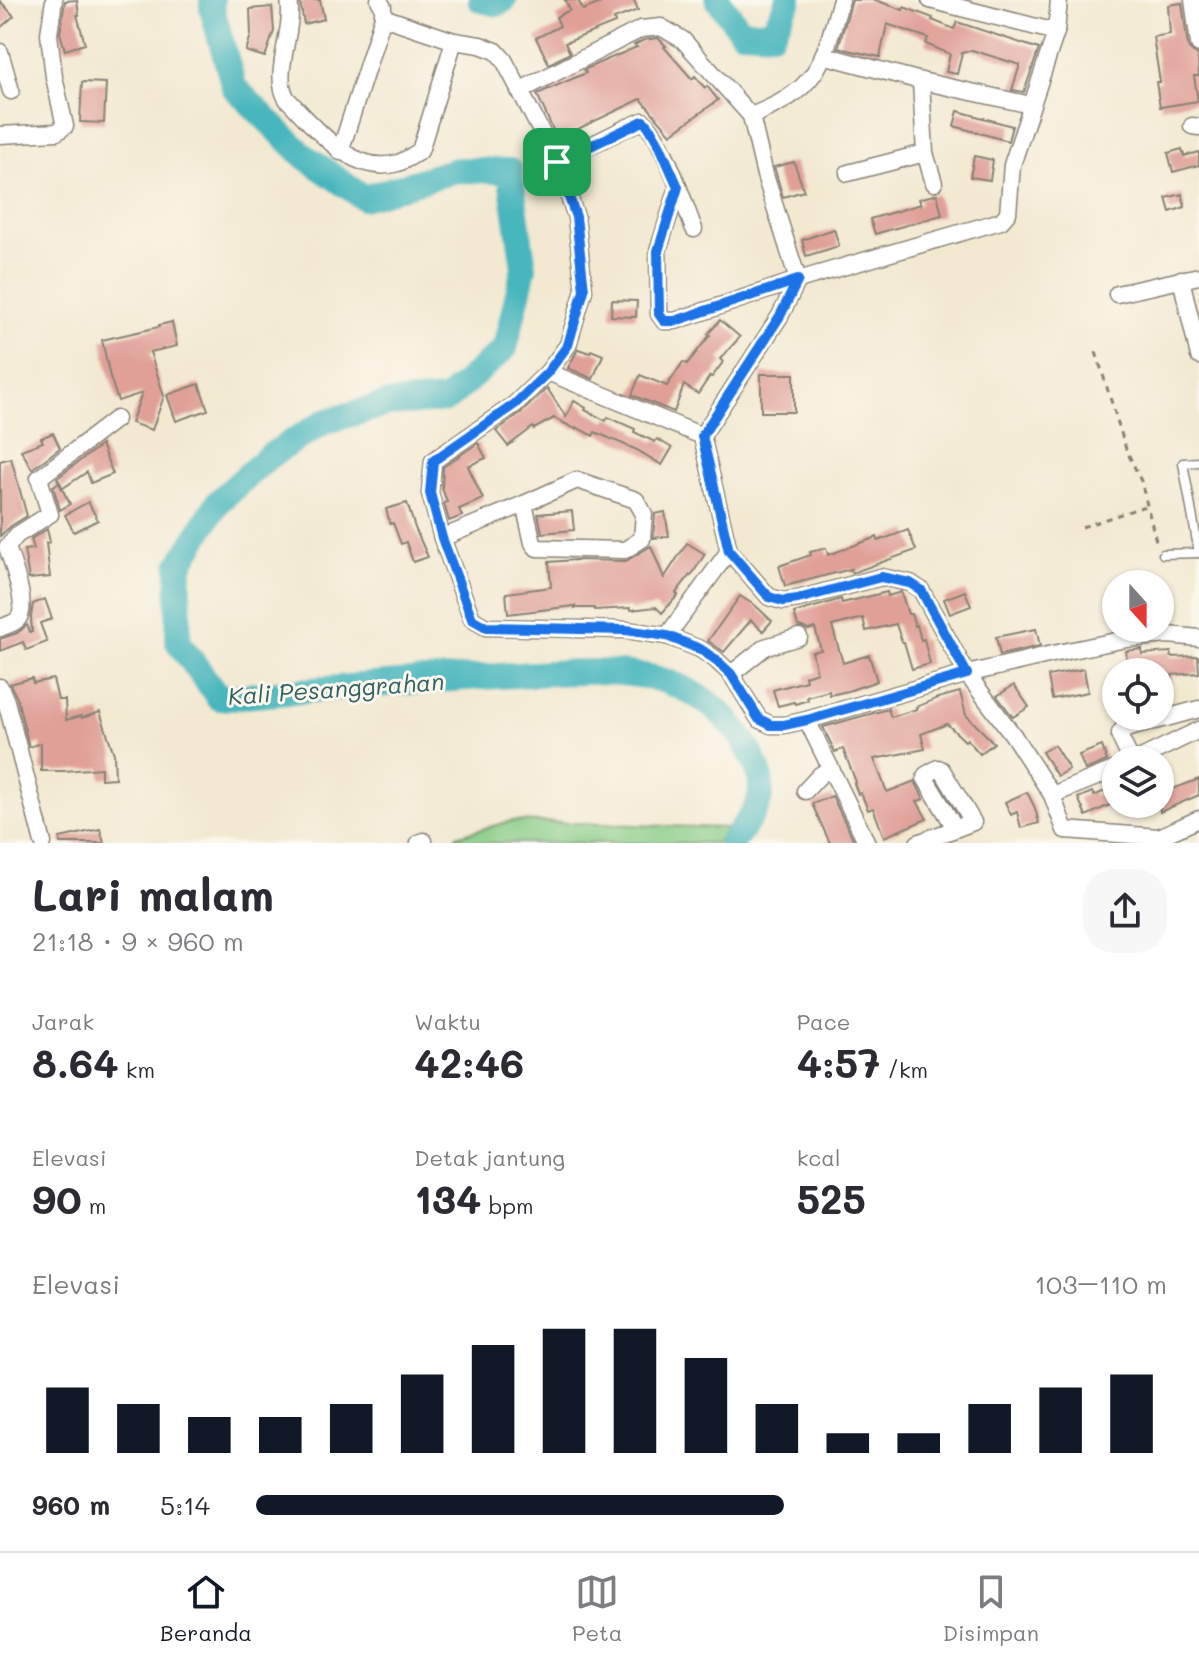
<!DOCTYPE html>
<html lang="id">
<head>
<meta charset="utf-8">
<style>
	body { margin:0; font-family:Mali,sans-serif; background:#f7f7f7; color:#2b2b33; height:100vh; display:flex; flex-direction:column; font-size:30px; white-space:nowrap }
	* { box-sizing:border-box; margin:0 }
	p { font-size:26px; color:#7c7c81 }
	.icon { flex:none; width:44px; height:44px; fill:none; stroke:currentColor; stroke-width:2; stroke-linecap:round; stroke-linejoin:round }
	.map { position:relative; height:843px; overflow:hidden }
	.drawer { display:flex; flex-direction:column; background:#fff; flex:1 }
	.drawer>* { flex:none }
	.needle { width:52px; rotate:159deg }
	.tools { position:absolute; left:1102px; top:570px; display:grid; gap:16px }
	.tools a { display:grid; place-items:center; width:72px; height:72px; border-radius:50%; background:#fff; box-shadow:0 2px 6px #0004; font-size:40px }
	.pin { position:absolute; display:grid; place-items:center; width:68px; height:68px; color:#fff; margin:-34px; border-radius:16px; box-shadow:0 4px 12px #0006 }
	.round { display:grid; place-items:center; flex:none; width:84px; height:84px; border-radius:32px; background:#f7f7f7 }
	.overview { display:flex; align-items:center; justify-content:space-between; height:136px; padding:0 32px }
	h1 { font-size:44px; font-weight:800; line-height:60px }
	.metrics { display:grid; grid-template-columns:repeat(3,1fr); gap:12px; height:136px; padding:8px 32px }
	.metrics div { display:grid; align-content:center }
	.metrics b { font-size:40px; font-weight:800 }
	.metrics small { font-size:22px; font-weight:400 }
	.metrics p { font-size:22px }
	.chart { height:224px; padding:16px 32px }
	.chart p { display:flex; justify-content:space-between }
	.chart svg { width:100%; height:144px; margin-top:8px; stroke:#111827; stroke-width:6 }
	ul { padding:0 32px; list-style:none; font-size:26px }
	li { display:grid; grid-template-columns:128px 96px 1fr; align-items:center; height:60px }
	li i { height:20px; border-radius:10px; background:#111827 }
	.tab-bar { display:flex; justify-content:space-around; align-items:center; height:112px; border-top:2px solid #e1e1e2; background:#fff; font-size:22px; color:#7c7c81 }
	.tab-bar a { display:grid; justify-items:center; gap:4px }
	.tab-bar .selected { color:#111827 }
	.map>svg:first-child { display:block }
</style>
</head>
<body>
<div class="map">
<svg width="1199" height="843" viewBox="0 0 1199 843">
	<rect width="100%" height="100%" fill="#fbf7ec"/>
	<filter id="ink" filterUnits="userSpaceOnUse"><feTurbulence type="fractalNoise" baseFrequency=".0125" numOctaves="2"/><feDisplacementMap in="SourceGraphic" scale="16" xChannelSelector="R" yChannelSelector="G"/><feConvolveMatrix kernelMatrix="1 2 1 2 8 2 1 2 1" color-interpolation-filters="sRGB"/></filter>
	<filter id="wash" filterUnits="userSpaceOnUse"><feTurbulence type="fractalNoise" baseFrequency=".006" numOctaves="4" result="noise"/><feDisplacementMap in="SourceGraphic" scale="32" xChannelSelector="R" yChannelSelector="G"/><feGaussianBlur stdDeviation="1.8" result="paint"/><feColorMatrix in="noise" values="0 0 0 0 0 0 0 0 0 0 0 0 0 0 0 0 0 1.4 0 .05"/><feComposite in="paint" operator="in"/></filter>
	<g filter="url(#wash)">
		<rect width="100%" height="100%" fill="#f3e9d1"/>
		<path fill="#86cb85" stroke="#517450" stroke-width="2" d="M511 821 726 828 718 843H458L456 836Z"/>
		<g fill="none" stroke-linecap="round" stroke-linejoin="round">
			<g stroke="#46b6bd" stroke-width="26">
				<path d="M212 0V9L234 87 304 156 364 198 456 170 510 171 524 268 505 348 446 400 388 404 324 422 268 457 218 502 179 566 178 642 219 698C318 690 417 680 516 675 561 672 633 667 673 684 702 695 726 714 743 740 756 761 768 784 756 808 750 820 739 831 732 843"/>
				<path d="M481 0 497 4 504 0"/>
				<path d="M718 0 741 31 772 33 789 0"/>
			</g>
		</g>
		<g id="blocks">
			<g fill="#e0a098">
				<path d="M77 0 79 15H77L85 44 65 50 60 33 65 1Z"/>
				<path d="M308 0H320L324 19 304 24 300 2Z"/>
				<path d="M565 0H578L583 10 608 0H634L638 10 614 19 615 23 565 43 570 53 549 64 536 38 560 26 556 17 570 10Z"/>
				<path d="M852 0H875L903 10 904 7 933 18 932 20 954 29 957 22 1039 49 1024 92 1012 90 1020 65 972 50 962 53 957 74 946 72 950 54 926 44 928 38 887 24 880 57 838 48Z"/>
				<path d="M0 1 14 16 0 28Z"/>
				<path d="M1182 3 1188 46 1191 51 1198 55 1199 76H1194L1198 101 1160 107 1156 82H1160L1153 37 1170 34 1168 5Z"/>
				<path d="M272 7 274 31 265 57 246 51 251 35 250 9Z"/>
				<path d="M658 38 666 46 664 47 692 79 695 76 705 88 707 86 718 100 671 134 641 99 557 139 537 94 586 73 584 70 599 63 637 47 634 45 644 40Z"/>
				<path d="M82 82 106 83 104 123 80 122Z"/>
				<path d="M958 111 1012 126 1008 141 954 126Z"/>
				<path d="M1182 149 1184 156 1199 152V165L1173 172 1168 153Z"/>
				<path d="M974 156 993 160 990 180 970 177Z"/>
				<path d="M794 162 804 191 783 197 774 167Z"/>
				<path d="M937 194 942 215 875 234 870 219 921 204 919 199Z"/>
				<path d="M1182 194 1185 207 1170 212 1166 198Z"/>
				<path d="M834 229 839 246 806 256 802 240Z"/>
				<path d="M612 300 637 301 636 317 611 316Z"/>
				<path d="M720 320 740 337 720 359 723 362 712 377 710 376 698 394 684 385 674 412 632 395 640 375 667 386 683 362 687 364 710 335 708 334Z"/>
				<path d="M172 322 177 346 150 352 164 396 152 430 131 423 142 393 118 401 110 377 102 340 159 327V325Z"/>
				<path d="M578 349 590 353 591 350 603 355 593 379 568 368Z"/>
				<rect x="761" y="374" width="33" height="38"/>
				<path d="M199 384 208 410 176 421 167 395Z"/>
				<path d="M547 388 566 417 574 401 586 408 585 410 606 421 608 417 635 429 634 432 655 442 657 439 672 448 662 465 637 450 595 432 593 436 576 427 575 429 554 418 534 429 533 427 508 446 496 431 522 412Z"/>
				<path d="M53 433 60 448 32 469 21 450 43 442 41 438Z"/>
				<path d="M478 443 486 458 468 466 483 499 459 509 462 516 449 521 444 503 447 502 442 488 443 467Z"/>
				<path d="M101 445 113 474 91 483 87 472 63 488 57 478Z"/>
				<path d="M11 458 27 516 11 526 0 536V461Z"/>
				<path d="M59 483 70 504 60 510 53 486Z"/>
				<path d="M88 502 98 520 74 532 65 515Z"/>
				<path d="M407 503 415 528 428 557 413 562 406 542 401 544 393 523 390 524 386 509Z"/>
				<path d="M572 511 574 530 542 533 538 514Z"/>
				<path d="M665 512 669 536 653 538 655 514Z"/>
				<path d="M47 529 50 542 46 543 50 577 29 579 24 550 34 549 31 539Z"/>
				<path d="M908 530 916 550 852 573 851 569 785 586 779 566 811 555 810 552 826 548 828 555 877 537 878 541Z"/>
				<path d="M687 543 705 554 691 576 690 575 676 593 678 595 662 613 656 607 631 610 630 608 595 610 594 608H575V606L508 614 506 593 551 587 549 562 575 560 626 561 651 546 664 578Z"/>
				<path d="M965 591 971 606 950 614 944 599Z"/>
				<path d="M887 592 888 596 901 592 908 614H911L915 626 917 625 921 640 924 639 930 664 912 669 904 642H902L896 624 866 631 863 618 832 626 843 663 869 655 877 681 848 691 830 695 829 691 807 697 808 700 795 704 794 702 778 706 773 690 806 681 805 676 817 672 812 652 821 650 815 628 808 630 802 627 798 626 794 613 841 599 842 603Z"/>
				<path d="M740 596 756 606 772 621 763 631 751 620 724 652 708 641Z"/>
				<path d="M45 599 52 619 40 623 47 642 26 650 23 642 0 651V639L17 633 27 625 30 632H32L31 617 33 604Z"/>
				<path d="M1036 629 1040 646 1000 655 996 637Z"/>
				<path d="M1142 649V654L1171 652V657L1198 656 1199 673 1172 675V681L1160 682V672H1128L1126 651Z"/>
				<path d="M1084 669 1088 692 1052 699 1048 676Z"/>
				<path d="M32 678 33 683 53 679 58 700H65L66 720 81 716 82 718 100 712 114 754 115 778 101 779V768L64 771H41V743L29 747 17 698 10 684Z"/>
				<path d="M1014 685 1029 707 1013 717 997 696Z"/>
				<path d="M960 692 966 715 994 743 980 754 967 739 965 741 947 724 921 734 925 749 874 759 887 792 915 781 924 799 917 801 927 819 884 837 873 808 868 810 861 793 858 794 854 783 856 782 843 749 835 752 823 727 888 709 891 717 917 709 916 707 938 698Z"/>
				<path d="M1054 745 1069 769 1057 776 1042 752Z"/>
				<path d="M1102 746 1107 761 1085 770 1079 755Z"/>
				<path d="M1199 779V795L1160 812V794Z"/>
				<path d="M1116 786V802L1086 816 1078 798 1092 792 1094 796Z"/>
				<path d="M1027 792 1035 808 1039 823 1021 828 1017 812 1011 815 1005 802Z"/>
				<path d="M832 796 855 843H830L812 804Z"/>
				<path d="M100 829 104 843H60V838Z"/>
			</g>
		</g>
	</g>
	<g filter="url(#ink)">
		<use href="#blocks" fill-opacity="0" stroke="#888276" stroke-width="2"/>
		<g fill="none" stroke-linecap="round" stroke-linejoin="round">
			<g stroke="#888276" stroke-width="11">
				<g id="service">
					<path d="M1199 553 1183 463 1199 462"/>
					<path d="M1163 554 1199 553"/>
				</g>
			</g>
			<g stroke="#888276" stroke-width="19">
				<g id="minor">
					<path d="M289 0C295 31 271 75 287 99 315 127 353 177 398 163 405 161 413 155 420 151L454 41"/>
					<path d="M930 0 1056 32"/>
					<path d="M1193 0 1199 44"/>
					<path d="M383 17 454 41 480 45 496 51 504 60 557 162 576 217 584 290 568 345 548 372 515 404 433 461 430 493 442 538 472 619 486 627 626 630 667 636 700 649 715 659 731 674 759 719 771 725H784L807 720 967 674 1048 655 1126 639 1168 635 1199 638"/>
					<path d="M0 52 11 91"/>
					<path d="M823 55 921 81 1031 105"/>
					<path d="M921 81 925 153 934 183"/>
					<path d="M519 91 641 29 661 27 683 40 751 116 765 175 798 280 780 316 702 436 729 551 769 597 783 601 798 599 881 577 910 583 921 590 967 674 1013 735 1052 795 1065 830 1159 837 1199 819"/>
					<path d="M751 116C775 106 799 95 814 73 827 54 834 22 841 0"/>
					<path d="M1192 126 1199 127"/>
					<path d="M0 135 57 132 65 126 54 77 49 34 54 0"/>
					<path d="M340 152 383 17V7L379 0"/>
					<path d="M557 162 628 127 643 121C663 136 684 204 694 229"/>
					<path d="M848 173 925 153"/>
					<path d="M678 187 658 251 659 314 664 321H675L798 280 1001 221 1008 213 1012 165 1056 32 1059 0"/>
					<path d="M1181 279 1199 356"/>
					<path d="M1117 294 1199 276"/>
					<path d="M548 372 702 436"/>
					<path d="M577 480 636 500 644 514 642 539 625 550 537 548 533 543 524 504Z"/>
					<path d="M442 538 524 504"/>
					<path d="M0 628C6 625 14 624 18 619 29 605 12 563 7 547L17 535 50 514 39 478 116 419"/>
					<path d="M667 636 729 551"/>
					<path d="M731 674 765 647 799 637"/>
					<path d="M0 687 6 701 43 843"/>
					<path d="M807 720 867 843"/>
					<path d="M1131 760 1120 737V733L1122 730 1199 709"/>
					<path d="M1137 760 1199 730"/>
					<path d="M805 791 820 775 831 768"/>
					<path d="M1052 795 1116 769"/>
					<path d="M419 843 424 841"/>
					<path d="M918 843 973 822 942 770 938 768 926 775 925 778 955 828"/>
				</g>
			</g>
			<g stroke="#888276" stroke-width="3" stroke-dasharray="6 6" stroke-linecap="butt">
				<path d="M1096 352 1126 449 1141 481 1157 545"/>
				<path d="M1082 527 1148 505"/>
			</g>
			<use href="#service" stroke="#fff" stroke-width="8"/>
			<use href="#minor" stroke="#fff" stroke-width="16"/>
		</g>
	</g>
	<g fill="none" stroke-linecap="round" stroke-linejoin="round" filter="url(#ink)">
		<g stroke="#fff" stroke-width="16">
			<path id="route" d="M643 121 648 125 660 146 678 187 658 251 659 314 664 321H675L798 280 780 316 702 436 729 551 769 597 783 601 798 599 881 577 910 583 921 590 967 674 807 720 784 725H771L759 719 731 674 715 659 700 649 667 636 626 630 486 627 472 619 442 538 430 493 433 461 515 404 548 372 568 345 584 290 576 217 557 162Z"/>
		</g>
		<use href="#route" stroke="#1a73e8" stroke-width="10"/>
	</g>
	<g text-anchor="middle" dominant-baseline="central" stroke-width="6" stroke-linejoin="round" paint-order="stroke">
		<g font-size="24" font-style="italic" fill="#2f6164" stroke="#fbf7ec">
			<text transform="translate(336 688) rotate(-4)">Kali Pesanggrahan</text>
		</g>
	</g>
</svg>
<div class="tools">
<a><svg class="needle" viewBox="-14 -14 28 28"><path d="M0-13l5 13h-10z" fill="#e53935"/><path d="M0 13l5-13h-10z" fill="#7c7c81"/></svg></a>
<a><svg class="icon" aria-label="locate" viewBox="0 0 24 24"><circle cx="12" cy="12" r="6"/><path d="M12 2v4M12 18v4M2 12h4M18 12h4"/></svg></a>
<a><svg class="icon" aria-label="layers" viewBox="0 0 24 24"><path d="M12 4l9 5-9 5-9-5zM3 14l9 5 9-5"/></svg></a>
</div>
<div class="pin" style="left:557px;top:162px;background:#1e9e55"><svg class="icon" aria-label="arrive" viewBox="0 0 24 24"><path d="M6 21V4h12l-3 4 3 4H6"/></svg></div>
</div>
<section class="drawer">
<div class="overview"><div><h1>Lari malam</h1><p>21:18 · 9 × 960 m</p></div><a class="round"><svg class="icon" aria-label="share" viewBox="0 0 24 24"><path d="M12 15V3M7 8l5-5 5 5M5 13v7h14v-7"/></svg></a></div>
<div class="metrics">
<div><p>Jarak</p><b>8.64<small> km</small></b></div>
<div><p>Waktu</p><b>42:46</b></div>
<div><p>Pace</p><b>4:57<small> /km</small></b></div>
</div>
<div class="metrics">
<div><p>Elevasi</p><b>90<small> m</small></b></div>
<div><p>Detak jantung</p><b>134<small> bpm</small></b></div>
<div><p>kcal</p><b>525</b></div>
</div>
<div class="chart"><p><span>Elevasi</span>103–110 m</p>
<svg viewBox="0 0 160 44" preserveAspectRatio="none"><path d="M5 44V24M15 44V29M25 44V33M35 44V33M45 44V29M55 44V20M65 44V11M75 44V6M85 44V6M95 44V15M105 44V29M115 44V38M125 44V38M135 44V29M145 44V24M155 44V20"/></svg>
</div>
<ul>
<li><b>960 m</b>5:14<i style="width:58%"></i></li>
</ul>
</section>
<nav class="tab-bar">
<a class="selected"><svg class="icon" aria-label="home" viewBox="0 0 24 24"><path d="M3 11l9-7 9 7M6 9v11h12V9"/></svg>Beranda</a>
<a><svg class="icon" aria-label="map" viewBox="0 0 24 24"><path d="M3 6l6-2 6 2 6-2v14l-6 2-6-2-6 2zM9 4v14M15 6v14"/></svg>Peta</a>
<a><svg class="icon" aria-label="saved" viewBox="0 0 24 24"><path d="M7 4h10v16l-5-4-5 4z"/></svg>Disimpan</a>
</nav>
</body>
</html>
